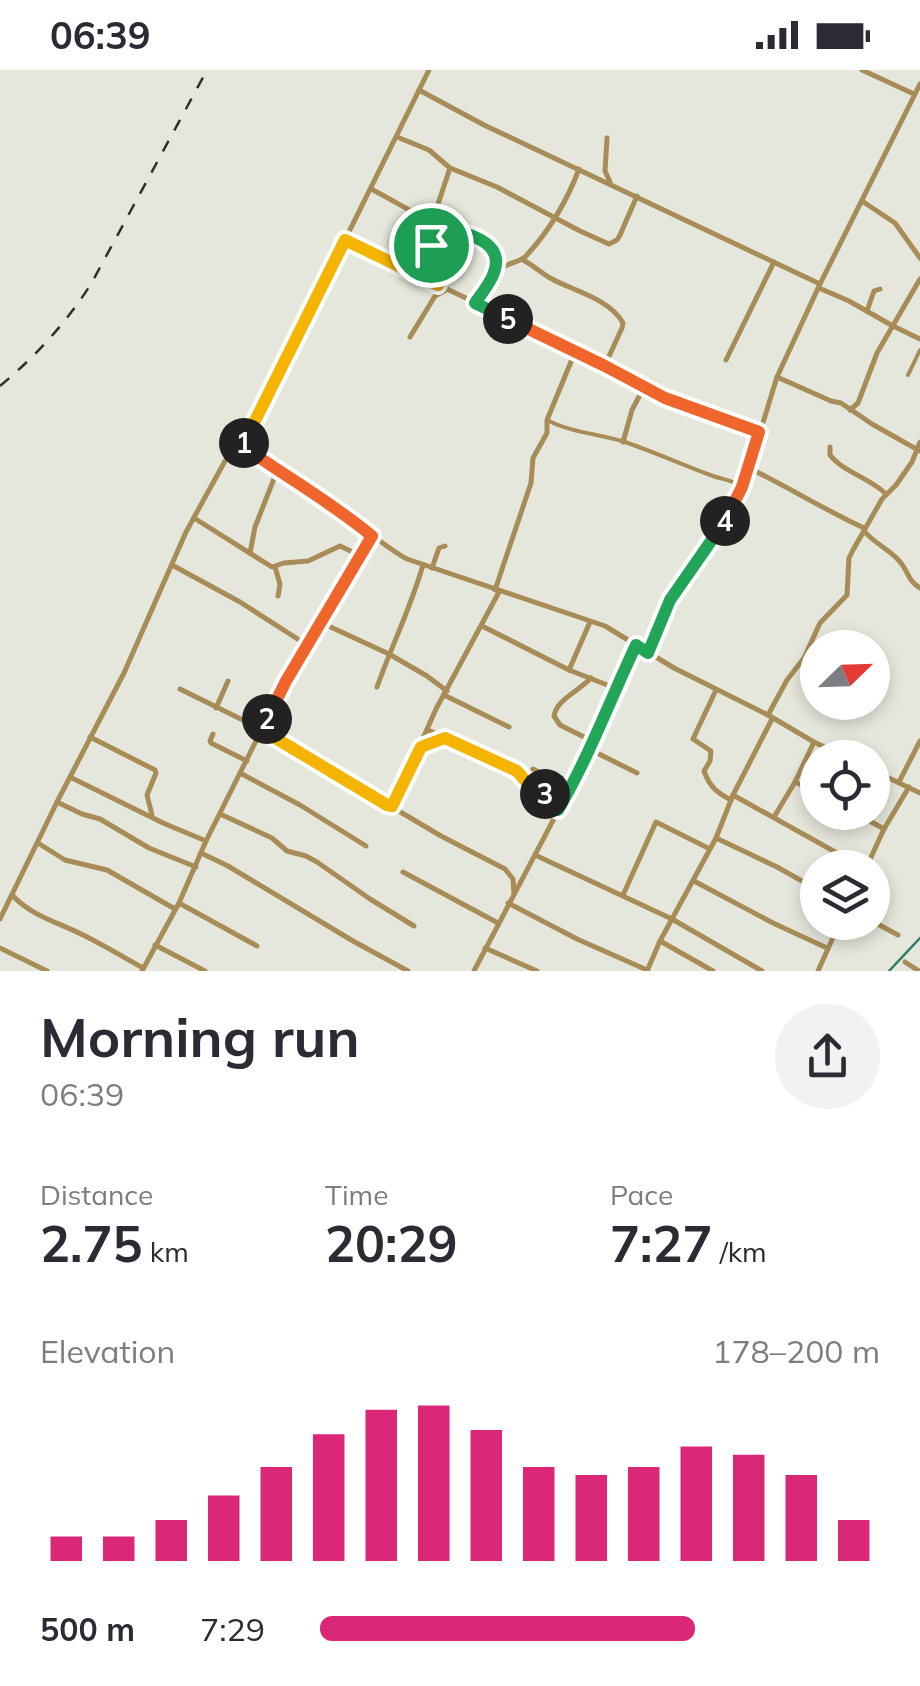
<!DOCTYPE html>
<html lang="en">
<head>
<meta charset="utf-8">
<style>
	body { margin:0; font-family:Mulish,sans-serif; background:#f2f2f3; color:#2b2b33; height:100vh; display:flex; flex-direction:column; font-size:38px; white-space:nowrap }
	* { box-sizing:border-box; margin:0 }
	p { font-size:32px; color:#7c7c81 }
	.icon { flex:none; width:55px; height:55px; fill:none; stroke:currentColor; stroke-width:2; stroke-linecap:round; stroke-linejoin:round }
	.map { position:relative; height:901px; overflow:hidden }
	.panel { display:flex; flex-direction:column; background:#fff; flex:1 }
	.panel>* { flex:none }
	.needle { width:65px; rotate:67deg }
	.fabs { position:absolute; left:800px; top:560px; display:grid; gap:20px }
	.fabs a { display:grid; place-items:center; width:90px; height:90px; border-radius:50%; background:#fff; box-shadow:0 5px 15px #0003; font-size:50px }
	.pin { position:absolute; display:grid; place-items:center; width:85px; height:85px; color:#fff; margin:-42px; border:5px solid #fff; border-radius:50%; box-shadow:0 2px 10px #0007 }
	.km { position:absolute; width:50px; height:50px; margin:-25px; border-radius:50%; background:#222; color:#fff; font-size:28px; line-height:50px; text-align:center }
	.round { display:grid; place-items:center; flex:none; width:105px; height:105px; border-radius:52px; background:#f2f2f3 }
	.head { display:flex; align-items:center; justify-content:space-between; height:170px; padding:0 40px }
	h1 { font-size:55px; font-weight:700; line-height:75px }
	.stats { display:grid; grid-template-columns:repeat(3,1fr); gap:15px; height:170px; padding:10px 40px }
	.stats div { display:grid; align-content:center }
	.stats b { font-size:50px; font-weight:700 }
	.stats small { font-size:28px; font-weight:400 }
	.stats p { font-size:28px }
	.chart { height:280px; padding:20px 40px }
	.chart p { display:flex; justify-content:space-between }
	.chart svg { width:100%; height:180px; margin-top:10px; stroke:#db2777; stroke-width:6 }
	ul { padding:0 40px; list-style:none; font-size:32px }
	li { display:grid; grid-template-columns:160px 120px 1fr; align-items:center; height:75px }
	li i { height:25px; border-radius:12px; background:#db2777 }
	.status { display:flex; justify-content:space-between; align-items:center; height:70px; padding:0 50px; background:#fff; direction:ltr }
	.status svg { height:28px; fill:currentColor }
	.map>svg:first-child { display:block }
</style>
</head>
<body>
<div class="status"><b>06:39</b><svg viewBox="0 0 49 12"><path d="M0 12V9h3v3zM5 12V6h3v6zM10 12V3h3v9zM15 12V0h3v12zM26 1h20v11H26zM47 4h2v5h-2z"/></svg></div>
<div class="map">
<svg width="920" height="901" viewBox="0 0 920 901">
	<rect width="100%" height="100%" fill="#e6e7dc"/>
	<g fill="none" stroke-linecap="round" stroke-linejoin="round">
		<path stroke="#2d7d66" stroke-width="2.5" d="M889 901 920 868"/>
		<g stroke="#a78c57" stroke-width="4">
			<path d="M908 305 920 280"/>
			<path d="M549 351C573 363 600 364 625 372 654 382 683 395 713 406 724 410 732 409 741 417"/>
		</g>
		<g stroke="#a78c57" stroke-width="5">
			<path d="M862 0 914 24"/>
			<path d="M419 20 484 55 820 214"/>
			<path d="M397 67 429 80 450 98 497 117 580 161 609 174 617 170 620 165 637 126"/>
			<path d="M607 68 605 101 610 112"/>
			<path d="M371 119C393 130 414 144 437 154 457 163 481 163 495 182L494 203"/>
			<path d="M862 131 895 153 920 188"/>
			<path d="M345 170 605 295 643 318 680 335 705 341 758 362"/>
			<path d="M523 190C533 195 541 203 552 209 574 221 610 229 623 253L622 258 605 295"/>
			<path d="M437 215 430 188 431 175 435 166 436 140 450 98"/>
			<path d="M819 218 849 231 893 256 920 269"/>
			<path d="M475 233C483 220 490 204 505 196 512 192 520 192 526 186 549 161 567 131 579 99"/>
			<path d="M867 241 874 221 880 219"/>
			<path d="M410 267 435 226 446 220"/>
			<path d="M726 290 774 192"/>
			<path d="M777 307 831 331 841 333 872 354 920 381"/>
			<path d="M850 340 858 333 877 283 920 209"/>
			<path d="M623 372 632 340 643 319"/>
			<path d="M243 376C275 399 311 418 343 442 365 458 383 476 407 489L605 556 674 598 768 645 814 672 847 688"/>
			<path d="M830 377V385C843 402 870 408 886 424"/>
			<path d="M749 398C788 417 825 440 864 458"/>
			<path d="M194 448 272 497 284 493 308 491 340 476 359 485"/>
			<path d="M864 461C875 474 892 481 901 493 909 503 908 511 920 518"/>
			<path d="M250 483 255 457 277 401"/>
			<path d="M172 495 240 532 307 575"/>
			<path d="M275 497 280 514 278 526"/>
			<path d="M432 498 439 478 445 476"/>
			<path d="M495 520 531 413 533 388 547 363V350L575 282"/>
			<path d="M322 553 389 584 427 606 447 621"/>
			<path d="M482 556 569 600 615 618"/>
			<path d="M649 582 671 530 728 446 749 398 777 307 820 214 920 14"/>
			<path d="M569 600 590 552"/>
			<path d="M591 608C579 621 557 629 554 646L560 655 592 671"/>
			<path d="M377 617C392 575 411 537 423 495"/>
			<path d="M180 619 257 657 441 766 505 799 513 809 514 824"/>
			<path d="M716 620 693 669 711 681 710 691 704 701C710 717 716 722 731 730"/>
			<path d="M444 625 509 657"/>
			<path d="M216 638 228 611"/>
			<path d="M768 645 787 610 804 588 820 553 847 525 849 488 853 480 882 429 896 415 912 392 920 372"/>
			<path d="M428 660 517 701 529 715 549 727 558 740"/>
			<path d="M213 664 210 671 211 673 247 691"/>
			<path d="M90 667 155 700 156 703 147 725 152 745"/>
			<path d="M814 672 795 712 818 723"/>
			<path d="M423 676 445 668"/>
			<path d="M591 680 637 703"/>
			<path d="M533 699 570 719"/>
			<path d="M872 700 920 723"/>
			<path d="M240 703 300 735 366 776"/>
			<path d="M70 707 163 753 206 771"/>
			<path d="M899 712 920 671"/>
			<path d="M733 725 864 798"/>
			<path d="M57 732 82 744 100 749 149 778 196 797"/>
			<path d="M393 736 436 639 499 522"/>
			<path d="M854 742 884 759"/>
			<path d="M220 744 272 768 287 781 306 786 317 792 370 829 414 856"/>
			<path d="M774 747 795 712"/>
			<path d="M716 768 777 797 818 820"/>
			<path d="M38 773 65 790 107 800 175 839"/>
			<path d="M203 784 228 796 353 871 408 901"/>
			<path d="M535 785 672 849 762 901"/>
			<path d="M866 798 884 759 909 717"/>
			<path d="M403 802 498 853"/>
			<path d="M694 811 773 853 827 878"/>
			<path d="M623 825 656 752 710 779"/>
			<path d="M13 826C32 846 57 852 81 864 102 874 123 887 143 898"/>
			<path d="M179 833 257 876"/>
			<path d="M508 833 577 869 647 900"/>
			<path d="M0 849 57 732 124 603 186 462 225 391 235 379 243 376 429 0"/>
			<path d="M872 851 898 865"/>
			<path d="M660 871 713 901"/>
			<path d="M155 875 205 901"/>
			<path d="M0 878 47 901"/>
			<path d="M485 878 537 901"/>
			<path d="M905 892 919 901"/>
			<path d="M142 901 179 833 206 771 286 611 371 466"/>
			<path d="M474 901 590 680 615 618 636 575"/>
			<path d="M647 901 660 871 716 768 733 725 772 649"/>
			<path d="M818 901 840 852"/>
		</g>
		<path stroke="#30302b" stroke-width="2.5" stroke-dasharray="12 12" stroke-linecap="butt" d="M0 316C36 286 66 253 91 214L207 0"/>
	</g>
	<g fill="none" stroke-linecap="round" stroke-linejoin="round">
		<g stroke="#fff" stroke-width="20">
			<path id="split-1" d="M244 373 345 170 438 215 430 188 431 175"/>
		</g>
		<g stroke="#fff" stroke-width="20">
			<path id="split-2" d="M244 373 243 376C286 407 331 432 372 466L286 611 267 649"/>
		</g>
		<g stroke="#fff" stroke-width="20">
			<path id="split-3" d="M267 649 262 660 387 735 392 736 421 677 445 668 517 701 529 715 545 724"/>
		</g>
		<g stroke="#fff" stroke-width="20">
			<path id="split-4" d="M545 724 554 732 558 740C589 687 610 630 636 575L648 583 670 530 725 451"/>
		</g>
		<g stroke="#fff" stroke-width="20">
			<path id="split-5" d="M508 249 605 296 665 328 759 362 742 417 725 451"/>
		</g>
		<g stroke="#fff" stroke-width="20">
			<path id="split-6" d="M431 175 435 166 436 154C459 163 509 168 493 205 489 215 481 224 475 233L508 249"/>
		</g>
		<use href="#split-1" stroke="#f5b400" stroke-width="12"/>
		<use href="#split-2" stroke="#f0652b" stroke-width="12"/>
		<use href="#split-3" stroke="#f5b400" stroke-width="12"/>
		<use href="#split-4" stroke="#22a559" stroke-width="12"/>
		<use href="#split-5" stroke="#f0652b" stroke-width="12"/>
		<use href="#split-6" stroke="#22a559" stroke-width="12"/>
	</g>
</svg>
<div class="fabs">
<a><svg class="needle" viewBox="-14 -14 28 28"><path d="M0-13l5 13h-10z" fill="#e53935"/><path d="M0 13l5-13h-10z" fill="#7c7c81"/></svg></a>
<a><svg class="icon" aria-label="locate" viewBox="0 0 24 24"><circle cx="12" cy="12" r="6"/><path d="M12 2v4M12 18v4M2 12h4M18 12h4"/></svg></a>
<a><svg class="icon" aria-label="layers" viewBox="0 0 24 24"><path d="M12 4l9 5-9 5-9-5zM3 14l9 5 9-5"/></svg></a>
</div>
<div class="pin" style="left:431px;top:175px;background:#1e9e55"><svg class="icon" aria-label="arrive" viewBox="0 0 24 24"><path d="M6 21V4h12l-3 4 3 4H6"/></svg></div>
<b class="km" style="left:244px;top:373px">1</b>
<b class="km" style="left:267px;top:649px">2</b>
<b class="km" style="left:545px;top:724px">3</b>
<b class="km" style="left:725px;top:451px">4</b>
<b class="km" style="left:508px;top:249px">5</b>
</div>
<section class="panel">
<div class="head"><div><h1>Morning run</h1><p>06:39</p></div><a class="round"><svg class="icon" aria-label="share" viewBox="0 0 24 24"><path d="M12 15V3M7 8l5-5 5 5M5 13v7h14v-7"/></svg></a></div>
<div class="stats">
<div><p>Distance</p><b>2.75<small> km</small></b></div>
<div><p>Time</p><b>20:29</b></div>
<div><p>Pace</p><b>7:27<small> /km</small></b></div>
</div>
<div class="chart"><p><span>Elevation</span>178–200 m</p>
<svg viewBox="0 0 160 44" preserveAspectRatio="none"><path d="M5 44V38M15 44V38M25 44V34M35 44V28M45 44V21M55 44V13M65 44V7M75 44V6M85 44V12M95 44V21M105 44V23M115 44V21M125 44V16M135 44V18M145 44V23M155 44V34"/></svg>
</div>
<ul>
<li><b>500 m</b>7:29<i style="width:67%"></i></li>
</ul>
</section>
</body>
</html>
